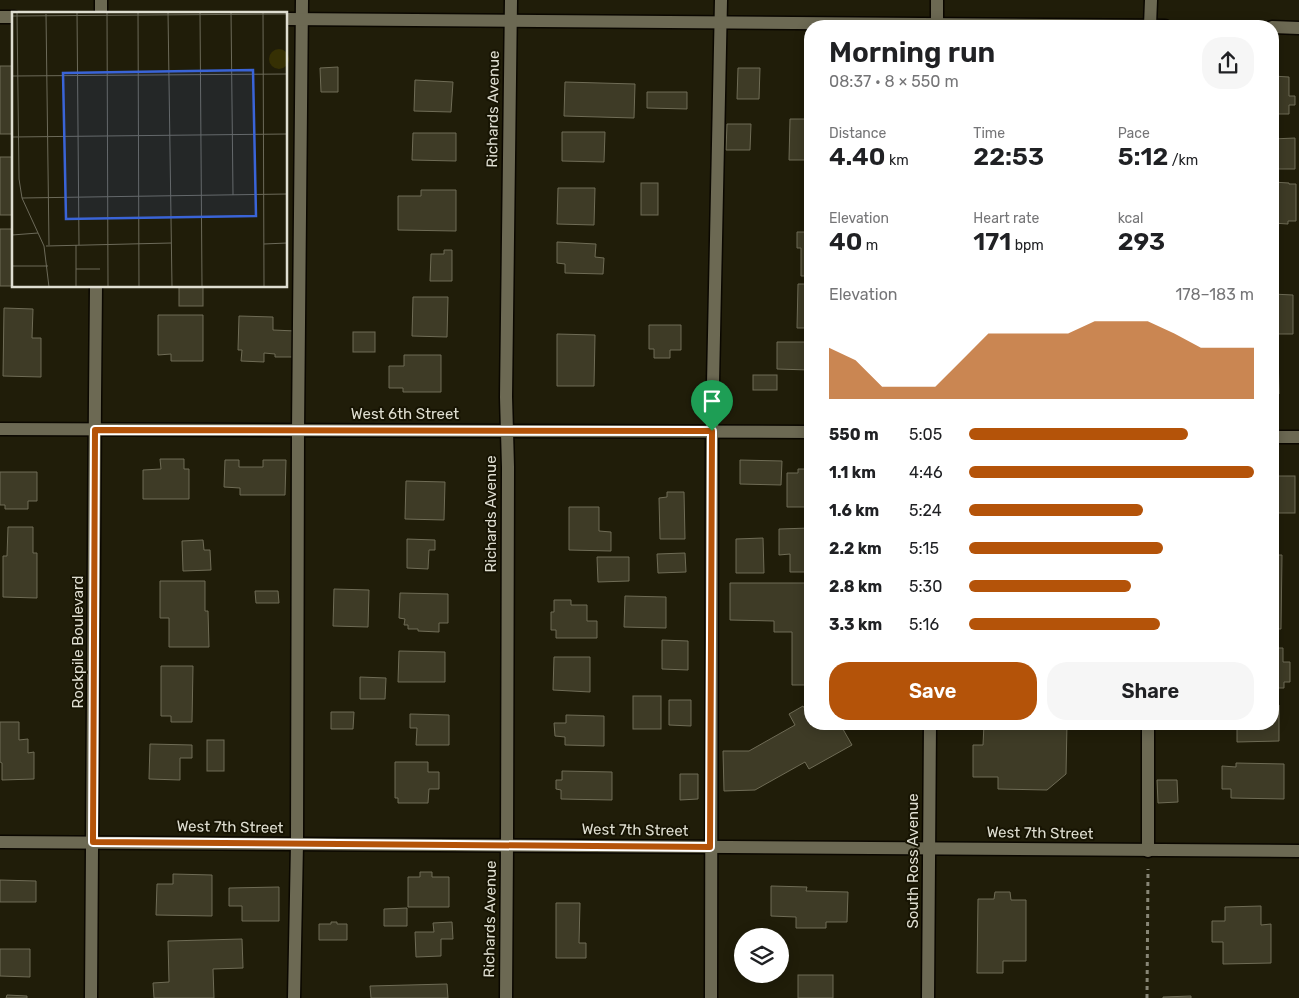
<!DOCTYPE html>
<html lang="en">
<head>
<meta charset="utf-8">
<style>
	body { margin:0; font-family:Rubik,sans-serif; background:#f6f6f6; color:#202124; height:100vh; display:flex; flex-direction:column; font-size:19px; white-space:nowrap }
	* { box-sizing:border-box; margin:0 }
	p { font-size:16px; color:#757577 }
	.icon { flex:none; width:28px; height:28px; fill:none; stroke:currentColor; stroke-width:2; stroke-linecap:round; stroke-linejoin:round }
	.map { position:relative; flex:1; overflow:hidden }
	.sheet { position:absolute; left:804px; top:20px; width:475px; height:710px; display:flex; flex-direction:column; background:#fff; border-radius:20px; box-shadow:0 2px 12px #0003 }
	.sheet>* { flex:none }
	.fabs { position:absolute; left:734px; top:928px; display:grid; gap:10px }
	.fabs a { display:grid; place-items:center; width:55px; height:55px; border-radius:50%; background:#fff; box-shadow:0 2px 12px #0003; font-size:25px }
	.pin { position:absolute; display:grid; place-items:center; width:42px; height:42px; color:#fff; margin:-51px -21px; border-radius:50% 50% 50% 0; rotate:-45deg; box-shadow:0 0 5px #0007 }
	.pin .icon { rotate:45deg }
	.round { display:grid; place-items:center; flex:none; width:52px; height:52px; border-radius:20px; background:#f6f6f6 }
	.headline { display:flex; align-items:center; justify-content:space-between; height:85px; padding:0 25px }
	h1 { font-size:28px; font-weight:600; line-height:38px }
	.figures { display:grid; grid-template-columns:repeat(3,1fr); gap:8px; height:85px; padding:5px 25px }
	.figures div { display:grid; align-content:center }
	.figures b { font-size:25px; font-weight:600 }
	.figures small { font-size:14px; font-weight:400 }
	.figures p { font-size:14px }
	.chart { height:140px; padding:10px 25px }
	.chart p { display:flex; justify-content:space-between }
	.chart svg { width:100%; height:90px; margin-top:5px; fill:#b45309; opacity:.7 }
	.button { display:flex; gap:10px; margin-top:auto; padding:10px 25px }
	.button a { flex:1; height:58px; border-radius:20px; background:#b45309; color:#fff; font-size:20px; font-weight:600; line-height:58px; text-align:center }
	.button a+a { background:#f6f6f6; color:#202124 }
	ul { padding:0 25px; list-style:none; font-size:16px }
	li { display:grid; grid-template-columns:80px 60px 1fr; align-items:center; height:38px }
	li i { height:12px; border-radius:6px; background:#b45309 }
	.map>svg:first-child { display:block }
</style>
</head>
<body>
<div class="map">
<svg width="1299" height="998" viewBox="0 0 1299 998">
	<rect width="100%" height="100%" fill="#201d09"/>
	<g fill="#3e3b26" stroke="#6f6c56">
		<rect x="0" y="66" width="14" height="68"/>
		<path d="M338 67V92H321L320 68Z"/>
		<path d="M738 68H760L759 99H737Z"/>
		<path d="M1272 76 1289 77V96H1295V105H1289V114H1272Z"/>
		<path d="M415 80 453 82 451 112 414 111Z"/>
		<path d="M565 82 635 84 634 118 564 116Z"/>
		<path d="M647 92H687V109L647 108Z"/>
		<path d="M790 119H810V160H789Z"/>
		<path d="M727 124H751L750 150H726Z"/>
		<path d="M562 132H605L604 162 562 161Z"/>
		<path d="M413 133H456V161L412 160Z"/>
		<path d="M1295 138V169H1272V139Z"/>
		<path d="M0 157H14V187H12V215H0Z"/>
		<path d="M1272 182 1289 183V184H1296V221H1288V224L1272 223Z"/>
		<rect x="641" y="183" width="17" height="32"/>
		<path d="M558 188H595L594 225 557 224Z"/>
		<path d="M421 190H456V231L398 230V196H421Z"/>
		<rect x="0" y="229" width="14" height="57"/>
		<path d="M797 232H810V276H801V248H797Z"/>
		<path d="M557 242 596 244 595 257 604 258 603 274 565 273V264L557 263Z"/>
		<path d="M444 250H452V281H430L431 254H444Z"/>
		<path d="M798 284H810V328H797Z"/>
		<rect x="179" y="286" width="24" height="20"/>
		<path d="M1272 294 1293 295V334H1272Z"/>
		<path d="M413 297H448L447 337 412 336Z"/>
		<path d="M4 308 33 309 32 338H41V377L3 376Z"/>
		<path d="M158 315H203V361H171V354L158 355Z"/>
		<path d="M239 316 273 317V330L296 331 295 357H275V354L264 353V362L241 361 242 350H238Z"/>
		<path d="M649 325H681V350H670V358H654V349H649Z"/>
		<rect x="353" y="332" width="22" height="20"/>
		<path d="M557 334 595 335 594 386H557Z"/>
		<path d="M777 342H810V381H808L809 370 777 369Z"/>
		<path d="M1272 350H1278L1279 394H1272Z"/>
		<path d="M404 355H441V392H403V388H389V366H404Z"/>
		<rect x="753" y="375" width="24" height="15"/>
		<path d="M160 459H184V469H189V499H143V470L161 469Z"/>
		<path d="M225 460H239V467H263V460H286L285 495H240V488L224 487Z"/>
		<path d="M740 460 782 461 781 485 740 484Z"/>
		<path d="M798 469H810V507H787V473H798Z"/>
		<path d="M0 472H37V501H28V509H5V505H0Z"/>
		<rect x="1272" y="476" width="23" height="37"/>
		<path d="M406 481 445 482 444 520 405 519Z"/>
		<path d="M667 492H684L685 539H660L659 498 667 497Z"/>
		<path d="M569 507H599V531L611 532V551L569 550Z"/>
		<path d="M8 527H33V553H37V598L3 597V556H7Z"/>
		<path d="M810 528V572H790V554L779 555V529Z"/>
		<path d="M763 538 764 573H736V539Z"/>
		<path d="M407 539 435 540V550H429L428 569 407 568Z"/>
		<path d="M203 540 204 550H210L211 570 183 571 182 541Z"/>
		<path d="M685 553 686 572 658 573 657 554Z"/>
		<path d="M1272 555H1282L1281 629H1272Z"/>
		<path d="M597 557H629V581L598 582Z"/>
		<path d="M160 581H205V611H208L209 647H169V618H160Z"/>
		<path d="M730 583H810V685H792V632H774V621L730 620Z"/>
		<path d="M334 589 369 590 368 627 333 626Z"/>
		<path d="M255 591H278L279 603H256Z"/>
		<path d="M400 593 448 594V623H439V632L418 631V629H408V625H404L405 619 399 618Z"/>
		<path d="M625 596 666 597V628L624 627Z"/>
		<path d="M554 600H571V605H587V621H597V638H556V630H551V612H554Z"/>
		<path d="M662 640 688 641V670L662 669Z"/>
		<path d="M1272 648H1283V662H1290V682H1284V688H1272Z"/>
		<path d="M399 651 445 652V682H398Z"/>
		<path d="M554 657H590V692L553 690Z"/>
		<path d="M161 666H193L192 722H171V716H161Z"/>
		<path d="M360 677 386 678 385 699H360Z"/>
		<rect x="633" y="696" width="28" height="33"/>
		<path d="M669 700H691V726L669 725Z"/>
		<path d="M1272 705H1279V741L1237 742V724H1272Z"/>
		<path d="M803 706 810 717V724H840L852 745 809 769 805 762 755 790 724 791 723 751H749L795 725 789 714Z"/>
		<path d="M331 712H354L353 729H331Z"/>
		<path d="M410 714 449 715V745H416L417 728H410Z"/>
		<path d="M566 715 604 716V746L565 745V737L555 736 554 723H566Z"/>
		<path d="M0 722H19V740L28 739V753L34 752V779L2 780V763L0 762Z"/>
		<path d="M984 724H1067L1066 774 1047 790 998 789V777H973V745H983Z"/>
		<rect x="207" y="740" width="17" height="31"/>
		<path d="M150 744 192 745V758H180V780L149 779Z"/>
		<path d="M395 762H428V772H439V789H429L428 803H398V798H395Z"/>
		<path d="M1236 763 1284 764V799L1231 798V789H1222V766L1236 767Z"/>
		<path d="M562 771 612 772V800L561 799V790L556 789V780H562Z"/>
		<path d="M680 774H698V799L680 800Z"/>
		<path d="M1157 780H1177L1178 802 1158 803Z"/>
		<path d="M420 872H432V877H449V907H408V877H420Z"/>
		<path d="M173 874 212 875V916L156 915 157 884H173Z"/>
		<path d="M0 880 36 881V902H0Z"/>
		<path d="M771 886 807 887 806 891 848 892 847 922H826V928H796V917L771 916Z"/>
		<path d="M279 887V921H242V906H229V888Z"/>
		<path d="M995 892H1010L1011 900H1026V961H1003V973H977L978 899H994Z"/>
		<path d="M556 903H580L579 943H586V958H556Z"/>
		<path d="M1261 906V925L1271 924V963L1223 964V942H1212V921H1225V907Z"/>
		<path d="M407 908V926H384V909Z"/>
		<path d="M331 922H337V924H347V940H319V924H331Z"/>
		<path d="M452 922 453 939H441V956L416 957 415 932H434L433 923Z"/>
		<path d="M242 939 243 968 213 969 214 998H154L153 983 169 982 168 941Z"/>
		<path d="M0 949H30V977L0 976Z"/>
		<rect x="798" y="975" width="35" height="23"/>
		<path d="M447 984 448 998H371L370 986Z"/>
		<path d="M7 995 27 996V998H6Z"/>
		<path d="M1191 996V998H1163V997Z"/>
	</g>
	<g fill="none" stroke-linecap="round" stroke-linejoin="round">
		<g stroke="#0a0700" stroke-width="15">
			<g id="lane">
				<path d="M1150 26 1151 0"/>
				<path d="M1148 724V851"/>
				<path d="M294 998 297 844 298 430 302 0"/>
				<path d="M711 998 712 431 721 0"/>
			</g>
		</g>
		<g stroke="#0a0700" stroke-width="15">
			<g id="street">
				<path d="M101 14V0"/>
				<path d="M0 17H14"/>
				<path d="M286 19 1165 26"/>
				<path d="M937 26V0"/>
				<path d="M1272 27 1299 28"/>
				<path d="M0 429 810 432"/>
				<path d="M1272 437H1299"/>
				<path d="M0 842 1299 851"/>
				<path d="M91 998 95 398 96 286"/>
				<path d="M506 998 507 845 508 467 506 397 511 0"/>
				<path d="M928 998 930 724"/>
			</g>
		</g>
		<path stroke="#888676" stroke-width="3" stroke-dasharray="4 4" stroke-linecap="butt" d="M1147 998 1148 869"/>
		<use href="#lane" stroke="#6c6953" stroke-width="12"/>
		<use href="#street" stroke="#6c6953" stroke-width="12"/>
	</g>
	<g fill="none" stroke-linecap="round" stroke-linejoin="round">
		<g stroke="#fff" stroke-width="10">
			<path id="route" d="M95 430 712 431 710 847 93 842Z"/>
		</g>
		<use href="#route" stroke="#b45309" stroke-width="6"/>
	</g>
	<g text-anchor="middle" dominant-baseline="central" stroke-width="4" stroke-linejoin="round" paint-order="stroke">
		<g font-size="15" fill="#dfded1" stroke="#171403">
			<text transform="translate(493 109) rotate(-89)">Richards Avenue</text>
			<text x="405" y="414">West 6th Street</text>
			<text transform="translate(491 514) rotate(-90)">Richards Avenue</text>
			<text transform="translate(78 642) rotate(-90)">Rockpile Boulevard</text>
			<text transform="translate(230 827) rotate(1)">West 7th Street</text>
			<text transform="translate(635 830) rotate(1)">West 7th Street</text>
			<text transform="translate(1040 833) rotate(1)">West 7th Street</text>
			<text transform="translate(913 861) rotate(-90)">South Ross Avenue</text>
			<text transform="translate(490 919) rotate(-89)">Richards Avenue</text>
		</g>
	</g>
	<g transform="translate(12 12)">
		<rect width="275" height="275" fill="#201d09"/>
		<path d="M257 47a10 10 0 1 1 20 0a10 10 0 1 1-20 0Z" fill="#363004"/>
		<path fill="none" stroke="#6c6a59" stroke-width="1" d="M5 0 7 167 10 186 32 234 37 275M65 0 67 233M95 0 96 275M126 0 127 275M156 0 160 275M188 0 190 275M219 0 221 183M251 0 252 275M34 2 37 233M0 4 275 2M0 64 275 62M0 125 275 122M10 186 275 182M0 223 26 221M252 232 275 231M34 234 159 231M0 254H36M64 257H88M64 275V233"/>
		<path fill="#3a64d7" fill-opacity="0.15" stroke="#3a64d7" stroke-width="2.5" d="M241 58 244 204 54 207 51 61Z"/>
		<rect width="275" height="275" fill="none" stroke="#dfded1" stroke-width="2.5"/>
	</g>
</svg>
<div class="fabs">
<a><svg class="icon" aria-label="layers" viewBox="0 0 24 24"><path d="M12 4l9 5-9 5-9-5zM3 14l9 5 9-5"/></svg></a>
</div>
<div class="pin" style="left:712px;top:431px;background:#1e9e55"><svg class="icon" aria-label="arrive" viewBox="0 0 24 24"><path d="M6 21V4h12l-3 4 3 4H6"/></svg></div>
<section class="sheet">
<div class="headline"><div><h1>Morning run</h1><p>08:37 · 8 × 550 m</p></div><a class="round"><svg class="icon" aria-label="share" viewBox="0 0 24 24"><path d="M12 15V3M7 8l5-5 5 5M5 13v7h14v-7"/></svg></a></div>
<div class="figures">
<div><p>Distance</p><b>4.40<small> km</small></b></div>
<div><p>Time</p><b>22:53</b></div>
<div><p>Pace</p><b>5:12<small> /km</small></b></div>
</div>
<div class="figures">
<div><p>Elevation</p><b>40<small> m</small></b></div>
<div><p>Heart rate</p><b>171<small> bpm</small></b></div>
<div><p>kcal</p><b>293</b></div>
</div>
<div class="chart"><p><span>Elevation</span>178–183 m</p>
<svg viewBox="0 0 160 44" preserveAspectRatio="none"><path d="M0 44V19L10 25L20 38L30 38L40 38L50 25L60 12L70 12L80 12L90 12L100 6L110 6L120 6L130 12L140 19L150 19L160 19V44z"/></svg>
</div>
<ul>
<li><b>550 m</b>5:05<i style="width:77%"></i></li>
<li><b>1.1 km</b>4:46<i style="width:100%"></i></li>
<li><b>1.6 km</b>5:24<i style="width:61%"></i></li>
<li><b>2.2 km</b>5:15<i style="width:68%"></i></li>
<li><b>2.8 km</b>5:30<i style="width:57%"></i></li>
<li><b>3.3 km</b>5:16<i style="width:67%"></i></li>
</ul>
<div class="button"><a>Save</a><a>Share</a></div>
</section>
</div>
</body>
</html>
